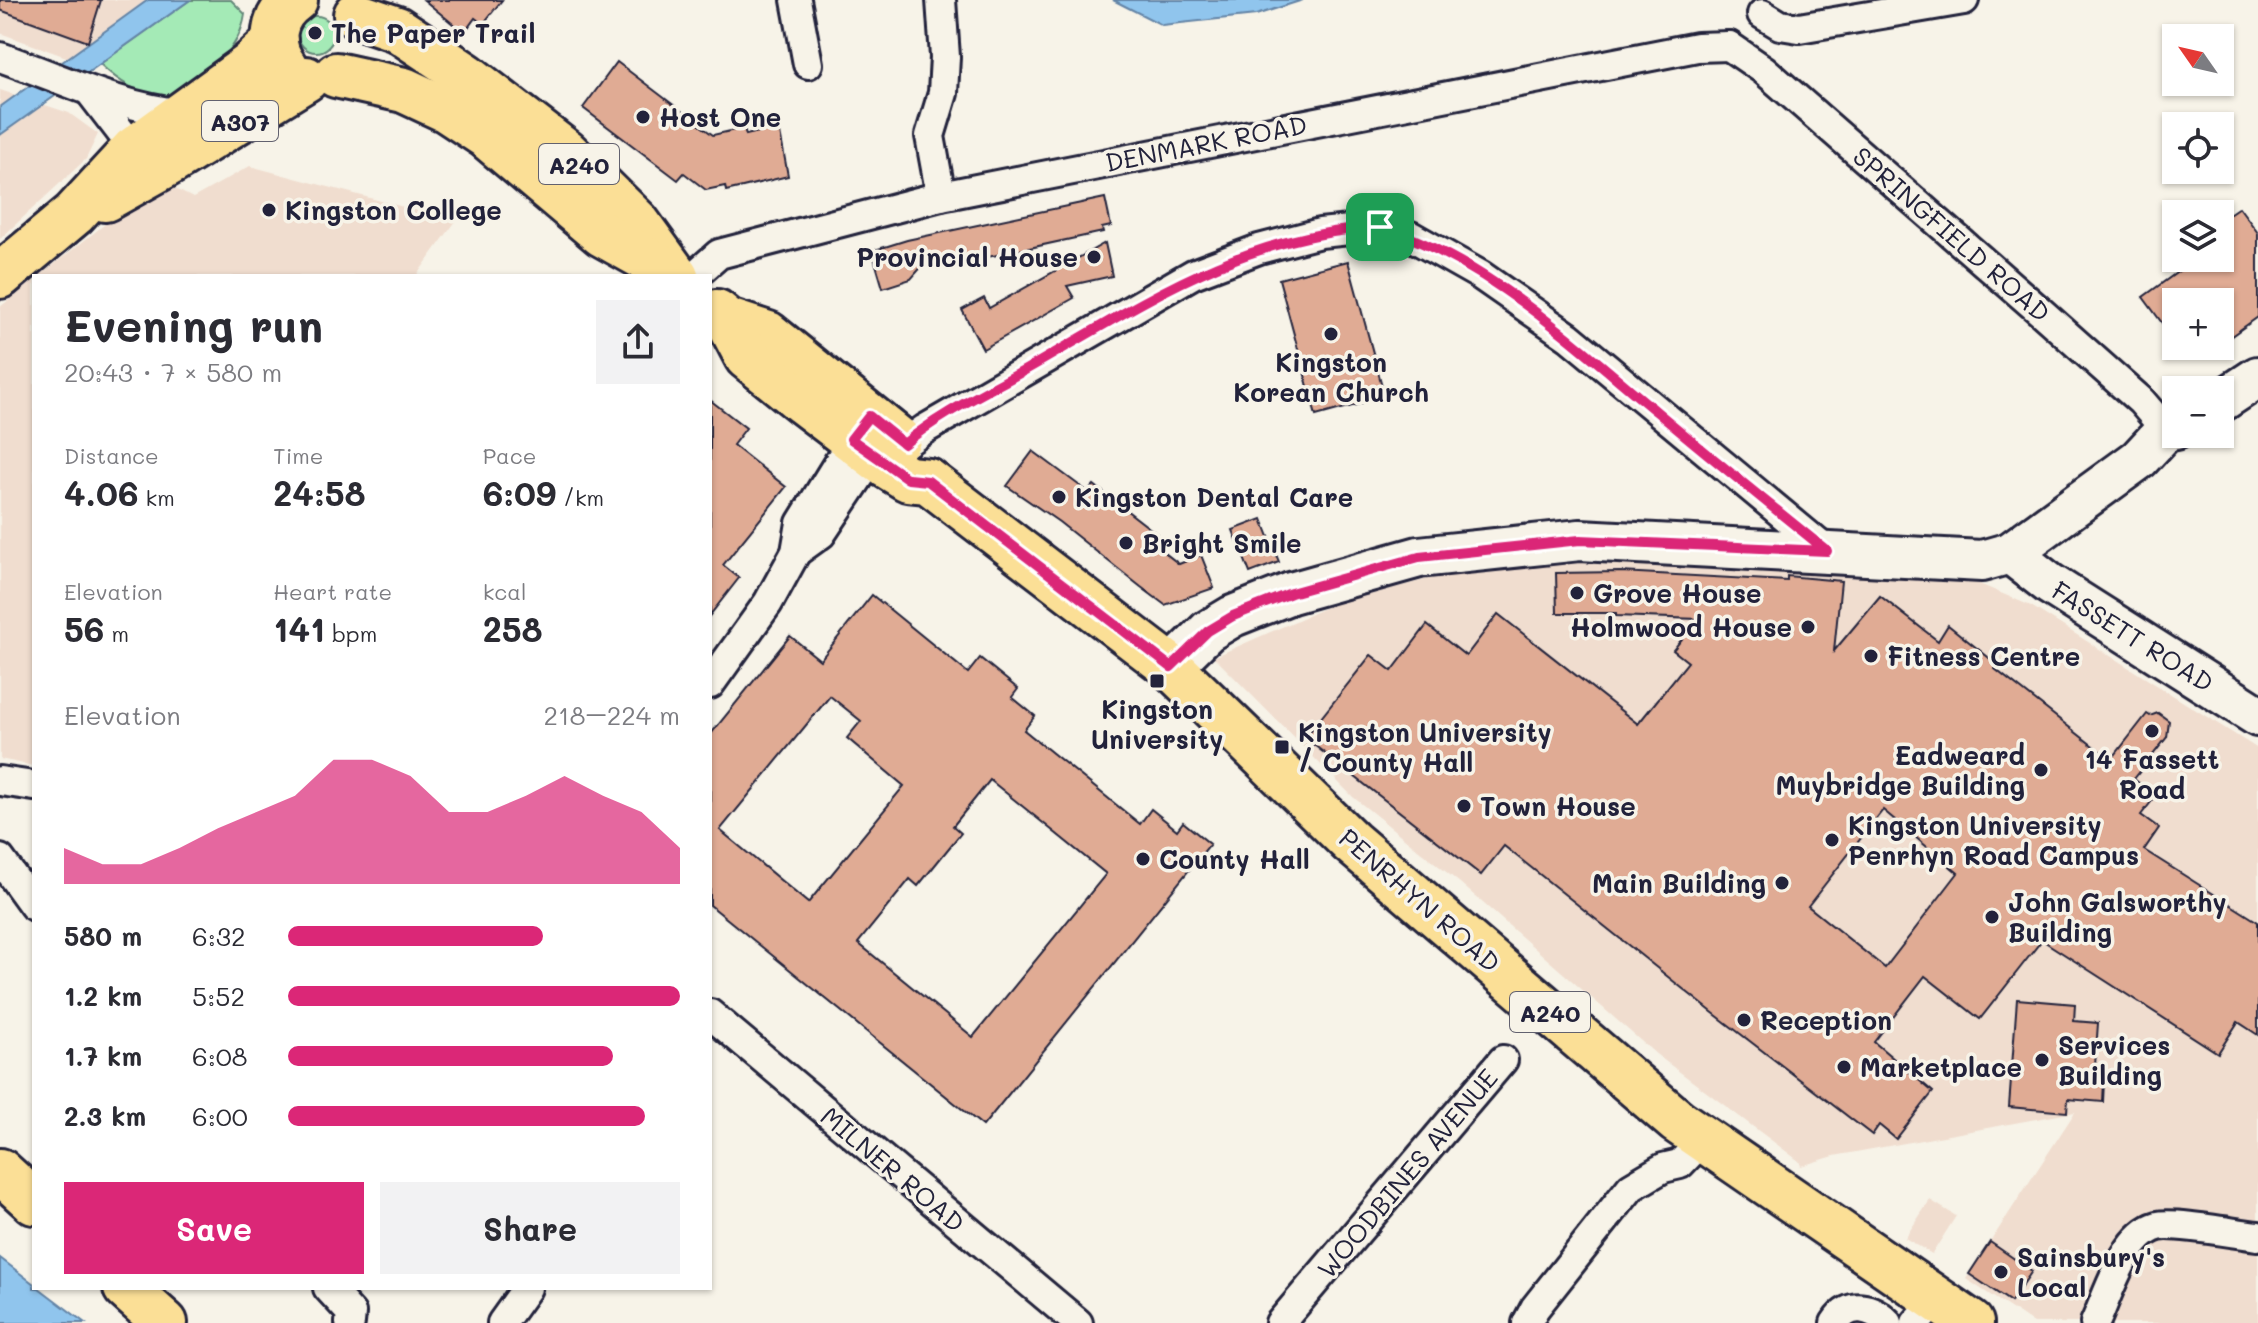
<!DOCTYPE html>
<html lang="en">
<head>
<meta charset="utf-8">
<style>
	body { margin:0; font-family:Mali,sans-serif; background:#f2f2f3; color:#2b2b33; height:100vh; display:flex; flex-direction:column; font-size:30px; white-space:nowrap }
	* { box-sizing:border-box; margin:0 }
	p { font-size:26px; color:#7c7c81 }
	.icon { flex:none; width:44px; height:44px; fill:none; stroke:currentColor; stroke-width:2; stroke-linecap:round; stroke-linejoin:round }
	.map { position:relative; flex:1; overflow:hidden }
	.side { position:absolute; left:32px; top:274px; width:680px; height:1016px; display:flex; flex-direction:column; background:#fff; border-radius:0px; box-shadow:0 2px 6px #0004 }
	.side>* { flex:none }
	.needle { width:52px; rotate:304deg }
	.fabs { position:absolute; left:2162px; top:24px; display:grid; gap:16px }
	.fabs a { display:grid; place-items:center; width:72px; height:72px; border-radius:0px; background:#fff; box-shadow:0 2px 6px #0004; font-size:40px }
	.pin { position:absolute; display:grid; place-items:center; width:68px; height:68px; color:#fff; margin:-34px; border-radius:16px; box-shadow:0 4px 12px #0006 }
	.round { display:grid; place-items:center; flex:none; width:84px; height:84px; border-radius:0px; background:#f2f2f3 }
	.overview { display:flex; align-items:center; justify-content:space-between; height:136px; padding:0 32px }
	h1 { font-size:44px; font-weight:700; line-height:60px }
	.metrics { display:grid; grid-template-columns:repeat(3,1fr); gap:12px; height:136px; padding:8px 32px }
	.metrics div { display:grid; align-content:center }
	.metrics b { font-size:34px; font-weight:700 }
	.metrics small { font-size:22px; font-weight:400 }
	.metrics p { font-size:22px }
	.chart { height:224px; padding:16px 32px }
	.chart p { display:flex; justify-content:space-between }
	.chart svg { width:100%; height:144px; margin-top:8px; fill:#db2777; opacity:.7 }
	.primary-button { display:flex; gap:16px; margin-top:auto; padding:16px 32px }
	.primary-button a { flex:1; height:92px; border-radius:0px; background:#db2777; color:#fff; font-size:32px; font-weight:700; line-height:92px; text-align:center }
	.primary-button a+a { background:#f2f2f3; color:#2b2b33 }
	ul { padding:0 32px; list-style:none; font-size:26px }
	li { display:grid; grid-template-columns:128px 96px 1fr; align-items:center; height:60px }
	li i { height:20px; border-radius:10px; background:#db2777 }
	.map>svg:first-child { display:block }
</style>
</head>
<body>
<div class="map">
<svg width="2258" height="1323" viewBox="0 0 2258 1323">
	<rect width="100%" height="100%" fill="#f7f3e8"/>
	<filter id="ink" filterUnits="userSpaceOnUse"><feTurbulence type="fractalNoise" baseFrequency=".0125" numOctaves="2"/><feDisplacementMap in="SourceGraphic" scale="16" xChannelSelector="R" yChannelSelector="G"/><feConvolveMatrix kernelMatrix="1 2 1 2 8 2 1 2 1" color-interpolation-filters="sRGB"/></filter>
	<g filter="url(#ink)">
		<g fill="#f0ddcf">
			<path d="M0 0H148L69 58 0 33Z"/>
			<path d="M0 90 69 113 98 134 86 159 0 239Z"/>
			<path d="M250 166 456 221 416 276H39L160 181 193 198Z"/>
			<path d="M34 280V766L0 759V307Z"/>
			<path d="M1512 557 1885 574 1975 582 2031 606 2258 749V1323H2033L1966 1279 2075 1112 1834 1156 1801 1166 1799 1161 1657 1055 1460 883 1353 797 1214 657 1336 603Z"/>
			<path d="M1930 1200 1956 1216 1932 1254 1905 1238Z"/>
		</g>
		<g fill="#a4eab6" stroke="#638678" stroke-width="2">
			<path d="M190 0H231L245 14C238 60 200 75 165 99 137 93 120 83 100 64Z"/>
			<circle cx="316" cy="34" r="18"/>
		</g>
		<g fill="#90c5ed" stroke="#6484a6" stroke-width="2">
			<path d="M148 0H190L0 135V107Z"/>
			<path d="M1113 0H1303L1256 15 1162 25Z"/>
			<path d="M0 1258 34 1284V1288H39L85 1323H0Z"/>
		</g>
		<g fill="#e0ab94" stroke="#22223b" stroke-width="2" fill-rule="evenodd">
			<path d="M0 0H101L88 42 0 10Z"/>
			<path d="M424 0H502L483 24 475 18 464 33Z"/>
			<path d="M617 62 713 135 744 128 746 135 779 127 788 176 726 191 725 186 706 190 684 173 678 180 583 108Z"/>
			<path d="M1105 198 1111 226 1102 228 1103 232 942 267 931 256 911 279 883 288 872 251 907 240Z"/>
			<path d="M2239 207 2258 233V317L2220 344V302H2176V342L2143 297 2197 258H2220V220Z"/>
			<path d="M1105 243 1112 276 1067 286 1074 298 983 349 962 310 984 298 989 308Z"/>
			<path d="M1348 261 1385 397 1316 416 1279 279Z"/>
			<path d="M710 400 746 428 733 445 786 487 723 565 739 578 710 615Z"/>
			<path d="M1033 451 1088 492 1094 485 1108 496 1157 534 1151 542 1179 564 1201 555 1214 588 1165 605 1141 587 1059 522 1007 486Z"/>
			<path d="M1262 519 1279 562 1250 573 1233 530Z"/>
			<path d="M1620 572 1787 581V576L1841 581 1834 651 1880 596 1938 641 1948 625 1998 665 1995 669 2111 760 2147 714 2150 716 2158 713 2169 721 2167 737 2134 779 2155 797 2141 815 2159 828 2144 850 2258 922V1035L2238 1022 2218 1053 2042 940 1980 1019 1925 976 1874 1042 1933 1092 1896 1139 1879 1125 1872 1135 1712 1012 1504 846 1481 875 1305 738 1371 655 1392 671 1427 625 1466 656 1498 614 1638 724 1688 662 1673 650 1698 619 1616 616V613H1557L1556 573ZM1883 810 1958 873 1885 968 1808 906Z"/>
			<path d="M872 595 968 673 980 658 1018 689 1012 697 1035 716 1024 730 1140 824 1151 809 1177 830 1183 822 1210 844 983 1126 710 905V735L790 636 820 660ZM830 696 861 721 847 738 904 786 808 903 720 830ZM990 780 1106 874 973 1037 858 943 910 879 918 886 961 833 953 826Z"/>
			<path d="M2017 999 2075 1004 2074 1021 2098 1023 2094 1080 2104 1081 2103 1102 2068 1099 2067 1112 2009 1107Z"/>
			<path d="M1990 1242 2032 1271 2011 1302 1969 1274Z"/>
		</g>
		<g fill="none" stroke-linecap="round" stroke-linejoin="round">
			<g stroke="#22223b" stroke-width="34">
				<g id="street">
					<path d="M796 0 808 64"/>
					<path d="M941 0 945 57 943 93 930 136 941 196"/>
					<path d="M1762 14 1780 25 1799 28 1964 0"/>
					<path d="M1729 46 1764 70 2041 312 2141 401 2166 430"/>
					<path d="M0 57C61 78 118 107 183 114"/>
					<path d="M91 93 134 149"/>
					<path d="M694 276 719 254 941 196 1697 47 1729 46"/>
					<path d="M893 459 904 444 925 429 1193 274 1259 249 1320 233 1380 227 1411 236 1480 275 1569 337 1827 551"/>
					<path d="M796 552 821 534 881 444"/>
					<path d="M710 684 768 603 796 552 801 523 861 426"/>
					<path d="M0 781 34 786"/>
					<path d="M0 859 34 906"/>
					<path d="M710 1014 1078 1323"/>
					<path d="M328 1288 351 1313 350 1323"/>
					<path d="M502 1323 527 1288"/>
					<path d="M1280 1323 1503 1060"/>
					<path d="M1527 1323 1535 1308 1631 1187 1663 1168 1680 1164 1703 1140"/>
					<path d="M1835 1323C1849 1300 1873 1307 1888 1323"/>
					<path d="M1916 1323 1937 1299"/>
					<path d="M2095 1323C2108 1295 2125 1235 2158 1226 2174 1222 2238 1234 2258 1236"/>
				</g>
			</g>
			<g stroke="#22223b" stroke-width="46">
				<g id="secondary">
					<path d="M2220 402 2258 377"/>
					<path d="M2010 553 2050 584 2258 716"/>
					<path d="M1171 667 1208 631 1233 616 1291 593 1419 557 1580 540 1982 561 2010 553 2139 459 2166 430 2176 429"/>
				</g>
			</g>
			<g stroke="#22223b" stroke-width="50">
				<g id="primary">
					<path d="M356 15 397 29 466 75 566 152 637 222 676 276"/>
					<path d="M285 67C268 44 272 16 295 0"/>
					<path d="M336 75 404 90 447 110 485 135 602 234 663 268"/>
					<path d="M105 199 173 161 306 79"/>
					<path d="M0 276 74 214 134 149 250 65 275 42"/>
					<path d="M717 312 728 321 768 334 898 439"/>
					<path d="M728 321 747 357 803 402 887 466 908 479 928 481 1171 667 1351 842 1677 1121 1971 1323"/>
					<path d="M0 1171 34 1202"/>
					<path d="M126 1288 165 1323"/>
				</g>
			</g>
			<use href="#street" stroke="#f7f3e8" stroke-width="28"/>
			<use href="#secondary" stroke="#f7f3e8" stroke-width="40"/>
			<use href="#primary" stroke="#fbdf96" stroke-width="44"/>
		</g>
	</g>
	<g fill="none" stroke-linecap="round" stroke-linejoin="round" filter="url(#ink)">
		<g stroke="#fff" stroke-width="16">
			<path id="route" d="M1380 227C1486 259 1573 343 1657 412 1713 459 1770 505 1827 551L1580 540 1419 557 1291 593 1233 616 1208 631 1171 667 928 481 908 479 851 439 869 416 904 444C942 412 991 390 1034 365 1147 300 1245 234 1380 227Z"/>
		</g>
		<use href="#route" stroke="#db2777" stroke-width="10"/>
	</g>
	<g fill="#22223b" stroke="#f7f3e8" stroke-width="3">
		<circle cx="315" cy="33" r="8"/>
		<circle cx="643" cy="117" r="8"/>
		<circle cx="269" cy="210" r="8"/>
		<circle cx="1094" cy="257" r="8"/>
		<circle cx="1331" cy="334" r="8"/>
		<circle cx="1059" cy="497" r="8"/>
		<circle cx="1126" cy="543" r="8"/>
		<circle cx="1577" cy="593" r="8"/>
		<circle cx="1808" cy="627" r="8"/>
		<circle cx="1871" cy="656" r="8"/>
		<rect x="1149" y="673" width="16" height="16" rx="4"/>
		<circle cx="2152" cy="731" r="8"/>
		<rect x="1274" y="739" width="16" height="16" rx="4"/>
		<circle cx="2041" cy="770" r="8"/>
		<circle cx="1464" cy="806" r="8"/>
		<circle cx="1832" cy="840" r="8"/>
		<circle cx="1143" cy="859" r="8"/>
		<circle cx="1782" cy="883" r="8"/>
		<circle cx="1992" cy="917" r="8"/>
		<circle cx="1744" cy="1020" r="8"/>
		<circle cx="2042" cy="1060" r="8"/>
		<circle cx="1844" cy="1067" r="8"/>
		<circle cx="2001" cy="1272" r="8"/>
	</g>
	<g text-anchor="middle" dominant-baseline="central" stroke-width="7" stroke-linejoin="round" paint-order="stroke">
		<g fill="#f7f3e8" stroke="#62616f" stroke-width="2">
			<rect x="202" y="101" width="76" height="40" rx="6"/>
			<rect x="539" y="144" width="80" height="40" rx="6"/>
			<rect x="1510" y="992" width="80" height="40" rx="6"/>
		</g>
		<g font-size="24" font-weight="bold" fill="#22223b">
			<text x="240" y="121">A307</text>
			<text x="579" y="164">A240</text>
			<text x="1550" y="1012">A240</text>
		</g>
		<g font-size="26" font-weight="bold" fill="#22223b" stroke="#f7f3e8" text-anchor="start">
			<text x="331" y="33">The Paper Trail</text>
			<text x="659" y="117">Host One</text>
			<text x="285" y="210">Kingston College</text>
			<text x="1078" y="257" text-anchor="end">Provincial House</text>
			<text x="1331" y="362" text-anchor="middle">Kingston<tspan x="1331" dy="30">Korean Church</tspan></text>
			<text x="1075" y="497">Kingston Dental Care</text>
			<text x="1142" y="543">Bright Smile</text>
			<text x="1593" y="593">Grove House</text>
			<text x="1792" y="627" text-anchor="end">Holmwood House</text>
			<text x="1887" y="656">Fitness Centre</text>
			<text x="1157" y="709" text-anchor="middle">Kingston<tspan x="1157" dy="30">University</tspan></text>
			<text x="1298" y="732">Kingston University<tspan x="1298" dy="30">/ County Hall</tspan></text>
			<text x="2025" y="755" text-anchor="end">Eadweard<tspan x="2025" dy="30">Muybridge Building</tspan></text>
			<text x="2152" y="759" text-anchor="middle">14 Fassett<tspan x="2152" dy="30">Road</tspan></text>
			<text x="1480" y="806">Town House</text>
			<text x="1848" y="825">Kingston University<tspan x="1848" dy="30">Penrhyn Road Campus</tspan></text>
			<text x="1159" y="859">County Hall</text>
			<text x="1766" y="883" text-anchor="end">Main Building</text>
			<text x="2008" y="902">John Galsworthy<tspan x="2008" dy="30">Building</tspan></text>
			<text x="1760" y="1020">Reception</text>
			<text x="2058" y="1045">Services<tspan x="2058" dy="30">Building</tspan></text>
			<text x="1860" y="1067">Marketplace</text>
			<text x="2017" y="1257">Sainsbury's<tspan x="2017" dy="30">Local</tspan></text>
		</g>
		<g font-size="26" fill="#22223b" stroke="#f7f3e8">
			<text transform="translate(1206 143) rotate(-11)">DENMARK ROAD</text>
			<text transform="translate(1952 234) rotate(41)">SPRINGFIELD ROAD</text>
			<text transform="translate(2133 636) rotate(32)">FASSETT ROAD</text>
			<text transform="translate(1420 900) rotate(41)">PENRHYN ROAD</text>
			<text transform="translate(893 1169) rotate(40)">MILNER ROAD</text>
			<text transform="translate(1407 1173) rotate(-50)">WOODBINES AVENUE</text>
		</g>
	</g>
</svg>
<div class="fabs">
<a><svg class="needle" viewBox="-14 -14 28 28"><path d="M0-13l5 13h-10z" fill="#e53935"/><path d="M0 13l5-13h-10z" fill="#7c7c81"/></svg></a>
<a><svg class="icon" aria-label="locate" viewBox="0 0 24 24"><circle cx="12" cy="12" r="6"/><path d="M12 2v4M12 18v4M2 12h4M18 12h4"/></svg></a>
<a><svg class="icon" aria-label="layers" viewBox="0 0 24 24"><path d="M12 4l9 5-9 5-9-5zM3 14l9 5 9-5"/></svg></a>
<a>+</a>
<a>−</a>
</div>
<div class="pin" style="left:1380px;top:227px;background:#1e9e55"><svg class="icon" aria-label="arrive" viewBox="0 0 24 24"><path d="M6 21V4h12l-3 4 3 4H6"/></svg></div>
<section class="side">
<div class="overview"><div><h1>Evening run</h1><p>20:43 · 7 × 580 m</p></div><a class="round"><svg class="icon" aria-label="share" viewBox="0 0 24 24"><path d="M12 15V3M7 8l5-5 5 5M5 13v7h14v-7"/></svg></a></div>
<div class="metrics">
<div><p>Distance</p><b>4.06<small> km</small></b></div>
<div><p>Time</p><b>24:58</b></div>
<div><p>Pace</p><b>6:09<small> /km</small></b></div>
</div>
<div class="metrics">
<div><p>Elevation</p><b>56<small> m</small></b></div>
<div><p>Heart rate</p><b>141<small> bpm</small></b></div>
<div><p>kcal</p><b>258</b></div>
</div>
<div class="chart"><p><span>Elevation</span>218–224 m</p>
<svg viewBox="0 0 160 44" preserveAspectRatio="none"><path d="M0 44V33L10 38L20 38L30 33L40 27L50 22L60 17L70 6L80 6L90 11L100 22L110 22L120 17L130 11L140 17L150 22L160 33V44z"/></svg>
</div>
<ul>
<li><b>580 m</b>6:32<i style="width:65%"></i></li>
<li><b>1.2 km</b>5:52<i style="width:100%"></i></li>
<li><b>1.7 km</b>6:08<i style="width:83%"></i></li>
<li><b>2.3 km</b>6:00<i style="width:91%"></i></li>
</ul>
<div class="primary-button"><a>Save</a><a>Share</a></div>
</section>
</div>
</body>
</html>
